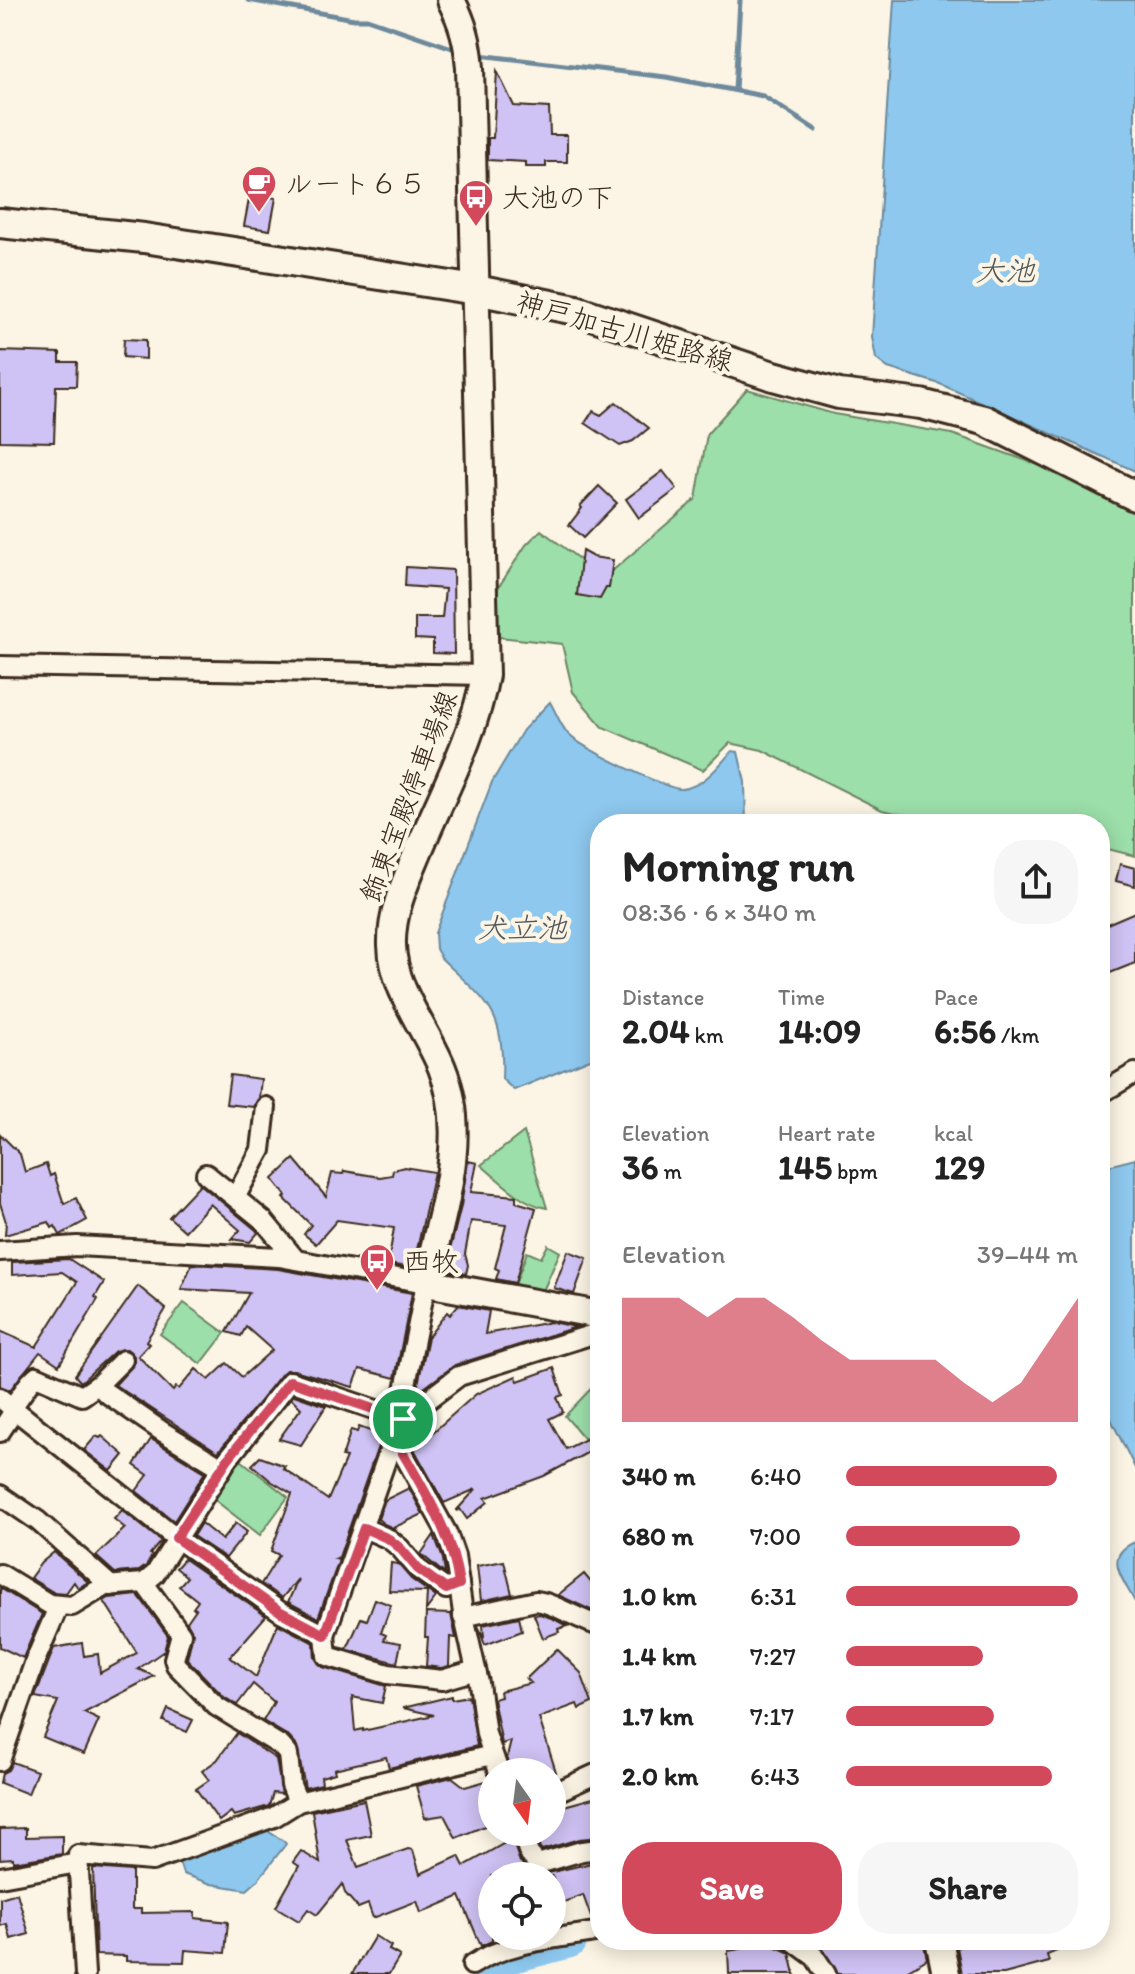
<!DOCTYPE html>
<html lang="en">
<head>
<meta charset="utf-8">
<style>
	body { margin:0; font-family:Itim,"Klee One",sans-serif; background:#f6f6f6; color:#222; height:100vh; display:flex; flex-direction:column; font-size:30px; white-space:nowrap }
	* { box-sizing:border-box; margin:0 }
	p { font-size:26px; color:#767676 }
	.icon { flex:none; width:44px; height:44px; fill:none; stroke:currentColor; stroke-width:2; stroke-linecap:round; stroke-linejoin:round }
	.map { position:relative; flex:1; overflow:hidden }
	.side { position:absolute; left:590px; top:814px; width:520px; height:1136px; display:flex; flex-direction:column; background:#fff; border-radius:32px; box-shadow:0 4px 20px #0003 }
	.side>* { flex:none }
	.needle { width:52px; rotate:166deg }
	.tools { position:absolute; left:478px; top:1758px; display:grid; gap:16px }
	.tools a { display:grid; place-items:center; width:88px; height:88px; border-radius:50%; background:#fff; box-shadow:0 4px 20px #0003; font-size:40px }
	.pin { position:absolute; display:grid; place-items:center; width:68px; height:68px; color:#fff; margin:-34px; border:4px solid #fff; border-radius:50%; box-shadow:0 2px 8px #0007 }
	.round { display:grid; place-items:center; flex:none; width:84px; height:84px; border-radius:32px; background:#f6f6f6 }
	.overview { display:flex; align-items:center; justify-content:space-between; height:136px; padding:0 32px }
	h1 { font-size:44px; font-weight:800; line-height:60px }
	.stats { display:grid; grid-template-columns:repeat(3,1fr); gap:12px; height:136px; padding:8px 32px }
	.stats div { display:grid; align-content:center }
	.stats b { font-size:34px; font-weight:800 }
	.stats small { font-size:22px; font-weight:400 }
	.stats p { font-size:22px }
	.chart { height:224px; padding:16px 32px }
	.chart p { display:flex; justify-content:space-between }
	.chart svg { width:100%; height:144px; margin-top:8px; fill:#d1495b; opacity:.7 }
	.action { display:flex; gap:16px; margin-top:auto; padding:16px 32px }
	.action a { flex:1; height:92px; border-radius:32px; background:#d1495b; color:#fff; font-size:32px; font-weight:800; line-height:92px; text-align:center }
	.action a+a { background:#f6f6f6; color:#222 }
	ul { padding:0 32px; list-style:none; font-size:26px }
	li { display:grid; grid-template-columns:128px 96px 1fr; align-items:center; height:60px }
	li i { height:20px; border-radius:10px; background:#d1495b }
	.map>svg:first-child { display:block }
</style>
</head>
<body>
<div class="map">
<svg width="1135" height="1974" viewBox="0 0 1135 1974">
	<rect width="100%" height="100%" fill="#fcf5e5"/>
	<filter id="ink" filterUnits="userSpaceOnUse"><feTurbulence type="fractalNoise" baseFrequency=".0125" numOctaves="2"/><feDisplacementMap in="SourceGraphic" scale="16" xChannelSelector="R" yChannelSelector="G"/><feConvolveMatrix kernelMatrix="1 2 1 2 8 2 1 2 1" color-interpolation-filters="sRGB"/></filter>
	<g filter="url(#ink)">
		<g fill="#9cdfaa" stroke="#6c8464" stroke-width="2">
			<path d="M747 389 834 414 952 434 1044 467 1135 511V856L1100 847V824H945L882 810 762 750 730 743 703 770 603 727 573 692 562 644 499 637 492 597 526 545 541 530 604 578 696 499 707 434Z"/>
			<path d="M524 1132 547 1208C522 1204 500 1181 481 1165Z"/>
			<path d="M548 1245 560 1252 543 1291 515 1285 527 1252 541 1258Z"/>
			<path d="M184 1303 225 1333 201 1364 160 1334Z"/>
			<path d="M600 1379V1437L591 1446 565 1416Z"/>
			<path d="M237 1457 288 1497 260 1535 207 1494Z"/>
		</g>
		<g fill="#8ec8ee" stroke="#6d899b" stroke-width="2">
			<path d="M894 0H1135V471L940 384 888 368 876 359 872 337Z"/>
			<path d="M550 702C556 712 561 727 569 735 581 747 667 790 682 789 703 787 719 766 732 751L738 752 745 782 746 824H600V1055L514 1090 502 1079C505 1009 487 1003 441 958L436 949 435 933 492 782 523 730Z"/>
			<path d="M1135 1159V1468L1100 1397V1168Z"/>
			<path d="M1135 1542V1602C1123 1579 1102 1556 1135 1542Z"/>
			<path d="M265 1827C271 1837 281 1836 286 1844L257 1881 247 1890 211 1884 183 1874 177 1856Z"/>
		</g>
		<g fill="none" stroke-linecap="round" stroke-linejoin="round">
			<g stroke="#6d899b" stroke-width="5">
				<path d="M248 0 354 19H367L458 50"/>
				<path d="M479 55 666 77 763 96 816 130"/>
				<path d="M735 90 740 0"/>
			</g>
			<path stroke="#8ec8ee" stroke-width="32" d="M483 1965 570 1942"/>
		</g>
		<g fill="#cfc2f4" stroke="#3b2a1e" stroke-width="2">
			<path d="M497 71 514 106 549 108 550 135H567V162H546V167H526V162L488 160V138H493Z"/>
			<path d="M250 194 276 198 270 230 244 226Z"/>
			<path d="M124 339 146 340V359L123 357Z"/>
			<path d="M0 351 60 353V362H77L76 386H56L54 442 0 441Z"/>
			<path d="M616 402 649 428 633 441 620 446 585 423 593 411 601 415Z"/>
			<path d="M663 471 677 489 639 518 626 499Z"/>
			<path d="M599 486 617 503 583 538 569 525 582 508 580 506Z"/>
			<path d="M582 551 593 557 613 560 609 588H606L600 599 577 595Z"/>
			<path d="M406 567 453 570 454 654 433 653V640L415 639V618H442L445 589 405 586Z"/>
			<path d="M1120 864 1135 868V886L1116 881Z"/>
			<path d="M1135 912V963L1100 977V927Z"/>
			<path d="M230 1075 261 1079 259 1098 254 1107 226 1104Z"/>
			<path d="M0 1134 20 1154 25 1172 46 1164 50 1176 54 1174 64 1204 76 1198 87 1220 60 1235 55 1226 52 1228 49 1222 5 1235 6 1222 0 1203Z"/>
			<path d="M294 1159 326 1197 332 1173 343 1174 344 1171 380 1177 392 1175 393 1170 404 1167 434 1172 413 1268 388 1264 394 1228 337 1220 316 1244 304 1234 311 1225 284 1198 286 1196 273 1179Z"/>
			<path d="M468 1161 477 1163 471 1192 516 1196V1202L536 1208 515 1283 496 1279 499 1270 495 1268 506 1225 471 1221 465 1254 468 1265 466 1274 445 1270 461 1206Z"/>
			<path d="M200 1184 256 1230 258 1233 250 1242 232 1239 240 1230 210 1204 185 1231 169 1217Z"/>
			<path d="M568 1251 587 1258 574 1294 554 1288Z"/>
			<path d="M69 1259 104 1282 95 1297 98 1299 59 1365 40 1352 10 1390 0 1386V1331L36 1347 77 1282 62 1272 12 1275V1262Z"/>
			<path d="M192 1264 278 1269 412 1293 395 1378 360 1369 353 1387 294 1370H286L218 1452 115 1385 134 1364V1356L127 1349 115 1351 81 1382 77 1378 75 1375 138 1286 166 1309 146 1341 149 1344 138 1356 173 1391 176 1387 179 1389 196 1369 209 1380 227 1363 242 1377 272 1350 246 1327 241 1336 227 1332 249 1293 181 1289Z"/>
			<path d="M458 1305 489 1311 485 1334 551 1322 576 1327 455 1365 420 1391 417 1389 428 1337 447 1312 450 1315Z"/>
			<path d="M554 1368 563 1395 557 1397 563 1412 549 1419 566 1449 592 1436 598 1447 544 1476 485 1498 488 1502 467 1519 460 1509 456 1511 476 1489 444 1503 414 1449 476 1394 516 1376 518 1381Z"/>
			<path d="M294 1395 326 1406 301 1445 279 1439 301 1408 291 1398Z"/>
			<path d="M359 1427 382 1435 339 1557 335 1559 339 1560 318 1618 288 1602 298 1579 282 1598 261 1584 279 1555 271 1551 292 1494 271 1481 252 1465 260 1457 285 1466 283 1468 328 1500 346 1458 342 1457 351 1430 357 1432Z"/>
			<path d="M96 1436 100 1438 102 1436 124 1455 111 1471 84 1450Z"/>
			<path d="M151 1439 205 1472 174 1521 136 1491 148 1475 134 1465Z"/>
			<path d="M409 1488 423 1514 393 1528 384 1524 378 1519 385 1500Z"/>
			<path d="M122 1510 161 1541 150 1554 152 1556 146 1566 139 1571 115 1573 96 1556 125 1528 114 1519Z"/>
			<path d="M201 1523 222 1540 236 1523 247 1532 226 1558 193 1536Z"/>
			<path d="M434 1535 443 1559 445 1574 421 1554Z"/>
			<path d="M54 1552 88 1582 78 1588 74 1582 66 1593 53 1592 30 1578 41 1563Z"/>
			<path d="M184 1559 266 1616 230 1657 256 1677 278 1624 314 1643 315 1658 323 1667 386 1686 382 1703 352 1697 355 1731 363 1729V1731L434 1715 403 1708 452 1696V1699L469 1696 477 1746 389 1768 386 1757 334 1769 335 1773 321 1777 322 1784 305 1788 297 1746 288 1736 263 1721 274 1702 253 1684 237 1705 224 1697 187 1659 193 1633 187 1622 196 1609 193 1608 198 1601 179 1586 187 1577 176 1568Z"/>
			<path d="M504 1561 512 1594 481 1601 477 1566Z"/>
			<path d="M391 1563 398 1564 411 1579 436 1597 426 1610 427 1592 389 1591Z"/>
			<path d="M584 1574 600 1593V1608L595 1612 558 1595Z"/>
			<path d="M0 1588 42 1614 23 1658 0 1647Z"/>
			<path d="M138 1595 168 1636 164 1651 138 1669 154 1676 84 1713 99 1720 84 1754 43 1737 58 1701 35 1697 54 1648 82 1643 84 1656 98 1654 100 1673 137 1653 104 1601 109 1598Z"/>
			<path d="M375 1599 391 1605 381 1633 386 1635 384 1640 401 1643 397 1663 338 1647 347 1649 361 1618 367 1620Z"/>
			<path d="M426 1613 451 1614 456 1638 450 1637 449 1666 441 1668 426 1666 428 1637H425Z"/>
			<path d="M540 1614 554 1619 567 1626 558 1629 559 1632 543 1638 534 1615Z"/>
			<path d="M519 1617 522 1631 485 1645 478 1626 484 1638 483 1625Z"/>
			<path d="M557 1649 581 1673 592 1703 579 1709 577 1704 539 1718 556 1772H511L507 1757 511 1741 502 1744 493 1699 501 1697 500 1691 531 1683 526 1679Z"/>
			<path d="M168 1709 193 1720 187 1732 163 1721Z"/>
			<path d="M237 1733 276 1759 282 1794 273 1793 269 1806 234 1816 231 1812 219 1821 196 1789 209 1780 202 1771 217 1760Z"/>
			<path d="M12 1762 37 1771 28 1794 0 1783 2 1773 8 1770Z"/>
			<path d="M452 1777 465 1787 486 1781 492 1798 485 1800 492 1823 456 1838 444 1815 425 1818 416 1786Z"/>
			<path d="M600 1796V1837L579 1839 542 1850 540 1848 535 1832H552V1816L565 1809 564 1806Z"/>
			<path d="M364 1800 371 1835 347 1840 358 1867 408 1849 413 1850 420 1874 459 1856 464 1866 512 1839 520 1862 536 1876 600 1861V1919L592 1920 583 1895 561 1903 552 1876H492V1896L483 1901 492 1923V1941L481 1946 460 1896 421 1913 417 1901 373 1918 368 1904 358 1908 345 1893 342 1884 317 1915 308 1909 299 1921 276 1907 299 1866 293 1862 301 1851 320 1863 312 1811Z"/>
			<path d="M26 1828V1837L62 1836V1854L13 1862V1858L0 1859V1829Z"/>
			<path d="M93 1868 132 1871V1909H141V1913L195 1912V1918L228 1922 225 1953 185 1950 184 1962 126 1961V1956L96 1955Z"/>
			<path d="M17 1893 29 1934 11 1939 7 1924 0 1926V1898Z"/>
			<path d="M375 1936 391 1946 389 1950 400 1956 389 1974H352Z"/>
			<path d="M816 1940H923L927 1959 901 1974H838Z"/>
			<path d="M980 1940H1053L1057 1951 1047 1955 1049 1962 1004 1974H962L957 1947Z"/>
			<path d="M770 1944 790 1953 795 1974H729L728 1951 741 1949V1946Z"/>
		</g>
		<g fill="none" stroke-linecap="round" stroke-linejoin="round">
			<g stroke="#3b2a1e" stroke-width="24">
				<g id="minor">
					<path d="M0 666 485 675"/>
					<path d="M1100 1094 1135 1073"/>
					<path d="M206 1174 264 1221 296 1260"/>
					<path d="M236 1196 261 1150 266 1107"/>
					<path d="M0 1251 77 1246 279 1257 426 1283 404 1395 403 1419 394 1437 447 1533 455 1556 463 1613 479 1683 486 1734 499 1772"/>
					<path d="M99 1384 105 1392 163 1432 222 1468"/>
					<path d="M0 1398 176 1538 281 1612 325 1635 394 1437"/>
					<path d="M11 1409 30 1382 36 1376 82 1396 99 1384 123 1360"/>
					<path d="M0 1432 14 1411"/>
					<path d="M0 1495 38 1521 111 1586"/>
					<path d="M364 1528 389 1539 400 1548 418 1569 446 1589 459 1584"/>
					<path d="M0 1574 49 1604 72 1606 105 1586 144 1583 155 1574 227 1460 290 1381 403 1419 459 1376 600 1332"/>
					<path d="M144 1583 181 1634 174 1659 176 1665 216 1706 281 1746 288 1754 291 1785 298 1802"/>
					<path d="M463 1617 536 1601C555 1603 578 1620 600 1626"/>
					<path d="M325 1635 327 1656 388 1674 442 1680 476 1670"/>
					<path d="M0 1761 35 1661 59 1605"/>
					<path d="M552 1794 600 1772"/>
					<path d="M522 1832 529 1854 538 1864 582 1851 600 1849"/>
					<path d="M0 1877 78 1863"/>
					<path d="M792 1940 815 1957 826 1974"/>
					<path d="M472 1965C508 1941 558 1939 600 1931"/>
					<path d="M85 1974 78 1855 152 1861 274 1817 298 1802 492 1755"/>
				</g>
			</g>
			<g stroke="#3b2a1e" stroke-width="32">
				<g id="secondary">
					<path d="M451 0C463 23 468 42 470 68L485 675C475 735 441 796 418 852 406 881 391 912 392 945 393 990 426 1028 442 1068 470 1137 441 1214 426 1283L600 1315"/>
					<path d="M939 1940 946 1974"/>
				</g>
			</g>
			<g stroke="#3b2a1e" stroke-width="34">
				<path id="primary" d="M0 223 144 238 476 290 576 310 770 375 839 394 921 404 984 420 1135 496"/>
			</g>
			<use href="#minor" stroke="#fcf5e5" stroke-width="18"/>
			<use href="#secondary" stroke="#fcf5e5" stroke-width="26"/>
			<use href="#primary" stroke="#fcf5e5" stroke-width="28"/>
		</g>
	</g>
	<g fill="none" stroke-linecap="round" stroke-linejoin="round" filter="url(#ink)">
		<g stroke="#fff" stroke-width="16">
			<path id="route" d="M290 1381 403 1419 394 1437C420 1485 452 1530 459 1584L446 1589 418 1569 400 1548 389 1539 364 1528 325 1635 281 1612 176 1538 227 1460Z"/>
		</g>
		<use href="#route" stroke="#d1495b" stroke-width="10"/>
	</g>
	<defs>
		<g id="cafe-pin" transform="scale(1.8)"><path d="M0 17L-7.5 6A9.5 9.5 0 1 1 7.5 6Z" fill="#d1495b" stroke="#fcf5e5"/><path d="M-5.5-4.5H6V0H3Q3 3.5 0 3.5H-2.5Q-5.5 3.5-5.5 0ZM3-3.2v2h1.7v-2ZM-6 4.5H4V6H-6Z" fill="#fff"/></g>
		<g id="bus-pin" transform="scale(1.8)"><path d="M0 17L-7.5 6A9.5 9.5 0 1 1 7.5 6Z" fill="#d1495b" stroke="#fcf5e5"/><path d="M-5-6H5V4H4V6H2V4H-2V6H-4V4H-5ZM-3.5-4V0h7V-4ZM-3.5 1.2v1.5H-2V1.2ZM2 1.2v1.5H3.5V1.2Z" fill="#fff"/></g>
	</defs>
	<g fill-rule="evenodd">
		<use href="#cafe-pin" x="259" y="183"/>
		<use href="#bus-pin" x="476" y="197"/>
		<use href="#bus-pin" x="377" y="1261"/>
	</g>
	<g text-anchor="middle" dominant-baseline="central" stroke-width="8" stroke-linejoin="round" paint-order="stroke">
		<g font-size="28" fill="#3b2a1e" stroke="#fcf5e5" text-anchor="start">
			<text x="285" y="183">ルート６５</text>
			<text x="502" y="197">大池の下</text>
			<text x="403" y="1261">西牧</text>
		</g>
		<g font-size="28" fill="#3b2a1e" stroke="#fcf5e5">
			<text transform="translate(625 331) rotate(16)">神戸加古川姫路線</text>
			<text transform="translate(408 796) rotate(-69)">飾東宝殿停車場線</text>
		</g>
		<g font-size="30" font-style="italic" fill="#54595c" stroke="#fcf5e5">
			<text x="1005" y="270">大池</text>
			<text x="522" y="927">犬立池</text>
		</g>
	</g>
</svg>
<div class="tools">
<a><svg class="needle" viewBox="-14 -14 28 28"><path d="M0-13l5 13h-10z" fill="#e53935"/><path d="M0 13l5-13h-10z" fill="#767676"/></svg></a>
<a><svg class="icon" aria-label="locate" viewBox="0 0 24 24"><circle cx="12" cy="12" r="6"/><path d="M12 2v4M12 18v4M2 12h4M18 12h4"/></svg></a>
</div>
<div class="pin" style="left:403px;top:1419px;background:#1e9e55"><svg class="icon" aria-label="arrive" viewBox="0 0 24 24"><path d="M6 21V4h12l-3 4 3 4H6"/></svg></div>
<section class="side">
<div class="overview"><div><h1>Morning run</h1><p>08:36 · 6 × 340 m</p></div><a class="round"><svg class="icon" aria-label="share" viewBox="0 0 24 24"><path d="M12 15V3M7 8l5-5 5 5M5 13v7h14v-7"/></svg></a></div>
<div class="stats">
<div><p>Distance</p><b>2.04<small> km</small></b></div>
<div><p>Time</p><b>14:09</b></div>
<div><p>Pace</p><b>6:56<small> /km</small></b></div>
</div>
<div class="stats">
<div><p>Elevation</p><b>36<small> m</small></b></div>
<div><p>Heart rate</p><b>145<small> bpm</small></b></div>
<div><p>kcal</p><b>129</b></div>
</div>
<div class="chart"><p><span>Elevation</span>39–44 m</p>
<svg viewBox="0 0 160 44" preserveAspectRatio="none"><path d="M0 44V6L10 6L20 6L30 12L40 6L50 6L60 12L70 19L80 25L90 25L100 25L110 25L120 32L130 38L140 32L150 19L160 6V44z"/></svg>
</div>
<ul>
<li><b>340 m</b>6:40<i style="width:91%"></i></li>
<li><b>680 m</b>7:00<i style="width:75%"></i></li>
<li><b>1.0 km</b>6:31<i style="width:100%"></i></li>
<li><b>1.4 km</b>7:27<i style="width:59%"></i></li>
<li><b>1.7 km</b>7:17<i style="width:64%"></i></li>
<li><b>2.0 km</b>6:43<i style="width:89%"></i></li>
</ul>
<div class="action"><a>Save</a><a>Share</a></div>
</section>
</div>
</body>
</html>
